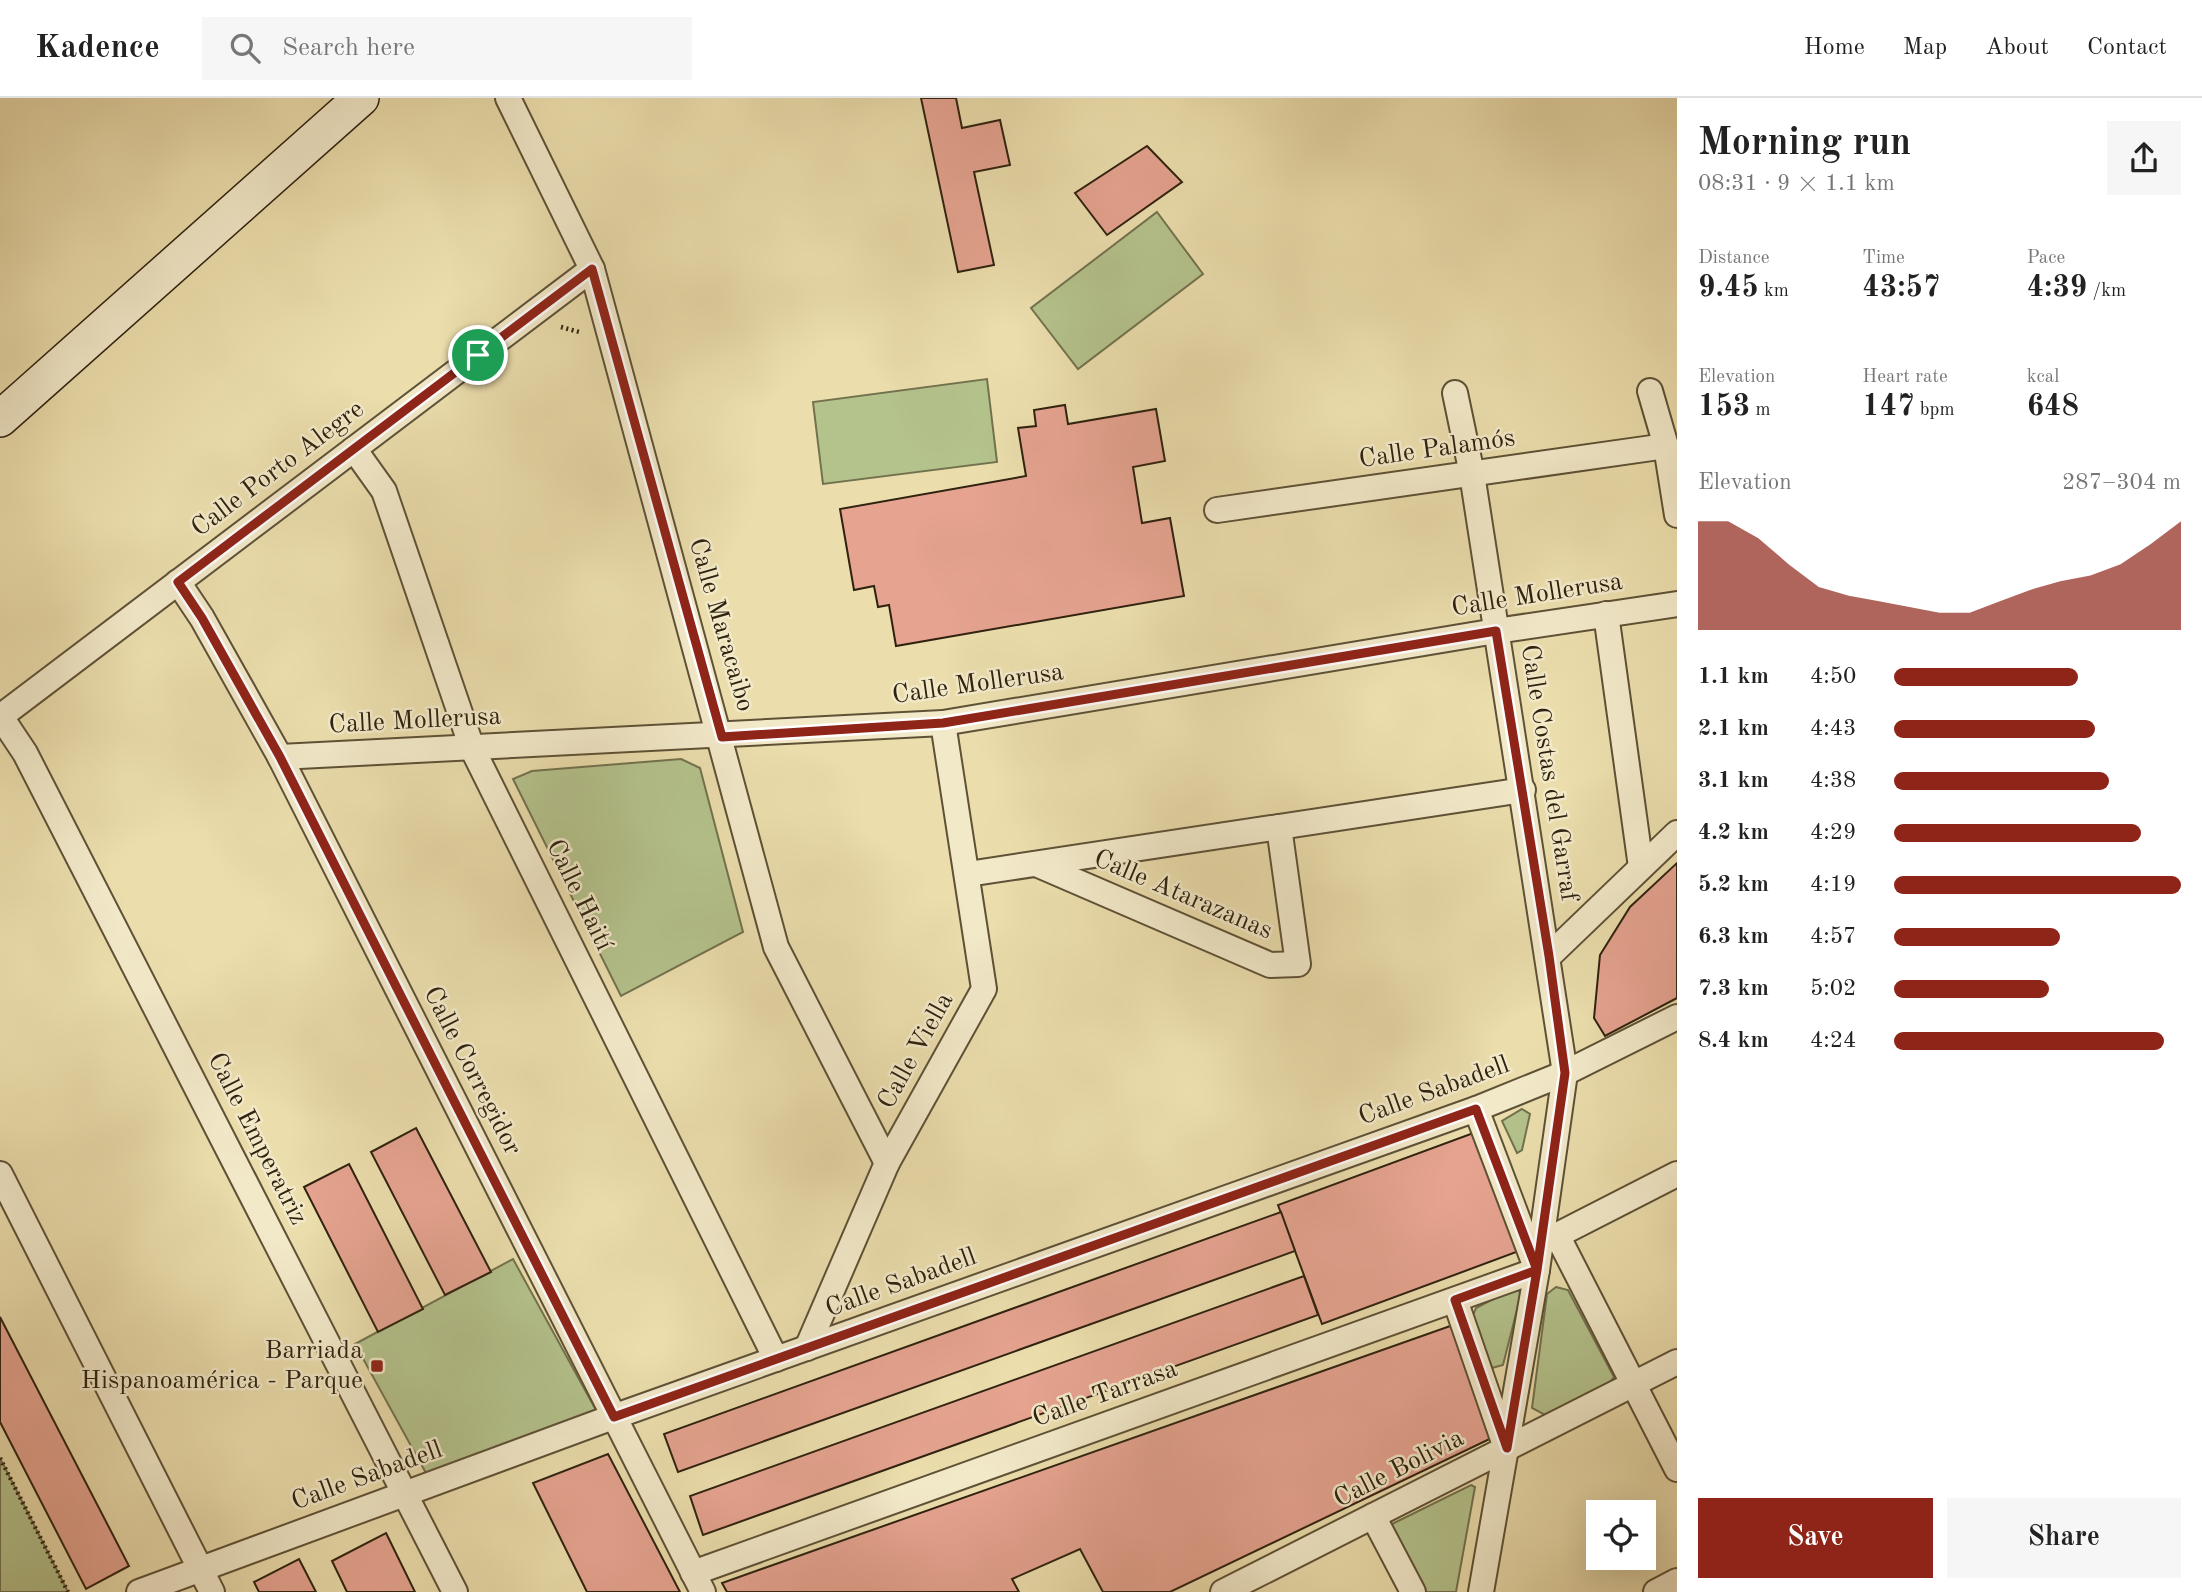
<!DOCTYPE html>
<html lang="en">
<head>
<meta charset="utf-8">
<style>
	body { margin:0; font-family:"Old Standard TT",serif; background:#f6f6f6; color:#222; height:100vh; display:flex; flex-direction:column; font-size:26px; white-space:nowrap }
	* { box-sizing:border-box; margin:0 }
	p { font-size:23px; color:#767676 }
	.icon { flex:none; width:38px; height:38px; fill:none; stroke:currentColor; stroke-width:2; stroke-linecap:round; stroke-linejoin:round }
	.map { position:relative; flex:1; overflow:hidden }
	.sheet { display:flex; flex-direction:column; background:#fff; width:525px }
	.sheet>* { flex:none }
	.tools { position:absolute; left:1586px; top:1402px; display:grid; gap:14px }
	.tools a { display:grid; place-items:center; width:70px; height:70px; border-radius:0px; background:#fff; box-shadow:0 7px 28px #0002; font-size:35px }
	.pin { position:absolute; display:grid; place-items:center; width:60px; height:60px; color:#fff; margin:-30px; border:4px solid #fff; border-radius:50%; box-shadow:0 2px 7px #0007 }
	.round { display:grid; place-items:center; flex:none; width:74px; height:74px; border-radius:0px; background:#f6f6f6 }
	.summary { display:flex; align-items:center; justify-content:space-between; height:119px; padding:0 21px }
	h1 { font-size:38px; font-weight:800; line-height:52px }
	.metrics { display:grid; grid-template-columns:repeat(3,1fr); gap:10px; height:119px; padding:7px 21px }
	.metrics div { display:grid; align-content:center }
	.metrics b { font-size:30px; font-weight:800 }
	.metrics small { font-size:19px; font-weight:400 }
	.metrics p { font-size:19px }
	.chart { height:196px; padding:14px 21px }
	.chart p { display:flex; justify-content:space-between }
	.chart svg { width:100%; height:126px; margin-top:7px; fill:#8f2418; opacity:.7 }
	.primary-button { display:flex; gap:14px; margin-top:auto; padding:14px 21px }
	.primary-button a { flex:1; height:80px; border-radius:0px; background:#8f2418; color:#fff; font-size:28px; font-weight:800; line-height:80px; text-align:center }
	.primary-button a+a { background:#f6f6f6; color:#222 }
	ul { padding:0 21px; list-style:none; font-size:23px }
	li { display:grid; grid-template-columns:112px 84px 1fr; align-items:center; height:52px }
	li i { height:18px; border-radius:9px; background:#8f2418 }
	header { display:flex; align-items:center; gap:42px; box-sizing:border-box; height:98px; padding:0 35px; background:#fff; border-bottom:2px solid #e0e0e0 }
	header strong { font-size:33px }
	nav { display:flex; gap:38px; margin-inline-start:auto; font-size:24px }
	.search { width:490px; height:63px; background:#f6f6f6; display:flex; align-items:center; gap:18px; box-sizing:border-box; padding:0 24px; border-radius:0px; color:#767676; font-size:26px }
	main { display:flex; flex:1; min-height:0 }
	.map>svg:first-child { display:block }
</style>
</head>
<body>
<header>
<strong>Kadence</strong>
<div class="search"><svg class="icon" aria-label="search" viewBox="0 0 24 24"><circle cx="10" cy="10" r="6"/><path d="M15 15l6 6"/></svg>Search here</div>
<nav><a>Home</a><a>Map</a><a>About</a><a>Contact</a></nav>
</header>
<main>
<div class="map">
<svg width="1677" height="1494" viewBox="0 0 1677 1494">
	<rect width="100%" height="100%" fill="#ebddac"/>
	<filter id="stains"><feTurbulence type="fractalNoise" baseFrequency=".00286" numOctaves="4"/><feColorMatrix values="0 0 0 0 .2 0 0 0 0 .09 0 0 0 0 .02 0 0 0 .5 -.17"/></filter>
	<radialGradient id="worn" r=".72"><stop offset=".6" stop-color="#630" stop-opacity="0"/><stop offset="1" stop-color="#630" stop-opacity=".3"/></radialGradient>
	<g fill="#b4c28c" stroke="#72724e" stroke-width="2">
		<path d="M1157 114 1203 176 1078 271 1031 210Z"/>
		<path d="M987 281 997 364 823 386 813 304Z"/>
		<path d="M681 661 700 670 743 834 621 898 513 681 532 673Z"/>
		<path d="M1522 1011 1530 1016 1522 1052 1517 1055 1502 1023Z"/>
		<path d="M513 1161 602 1323 432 1386 355 1246Z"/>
		<path d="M1516 1189 1521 1196 1503 1267 1492 1270 1473 1217 1476 1210Z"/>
		<path d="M1556 1189 1568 1192 1614 1279 1607 1288 1545 1317 1532 1310 1547 1196Z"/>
		<path d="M0 1360 68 1494H0Z"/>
		<path d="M1471 1387 1475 1389 1456 1494H1422L1391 1434 1392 1426Z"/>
	</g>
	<g fill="#e5a390" stroke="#2f220f" stroke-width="2">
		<path d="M921 0H956L962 30 1000 22 1010 67 974 74 994 167 958 174Z"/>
		<path d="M1147 48 1182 84 1107 137 1075 95Z"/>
		<path d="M1065 307 1068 326 1156 311 1165 363 1133 369 1142 425 1170 420 1184 498 896 548 889 507 878 509 874 488 854 492 840 411 1026 378 1018 330 1036 328 1034 312Z"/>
		<path d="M1677 765V900L1605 938 1594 920 1600 857 1630 809Z"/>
		<path d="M416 1030 491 1174 445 1197 371 1054Z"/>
		<path d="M1476 1034 1519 1153 1322 1226 1278 1107Z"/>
		<path d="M349 1066 423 1211 378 1234 304 1089Z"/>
		<path d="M1281 1114 1295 1153 678 1374 664 1336Z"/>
		<path d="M1304 1178 1318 1217 703 1437 690 1398Z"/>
		<path d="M0 1219 129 1468 86 1491 0 1324Z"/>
		<path d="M1453 1227 1498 1337 1170 1494H1103L1080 1451 1012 1481 1019 1494H727L722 1485Z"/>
		<path d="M608 1356 680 1494H587L533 1385Z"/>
		<path d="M386 1435 415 1494H347L332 1463Z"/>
		<path d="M299 1461 316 1494H259L254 1484Z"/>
	</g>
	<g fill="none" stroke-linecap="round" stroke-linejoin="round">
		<g stroke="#5e5136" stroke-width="28">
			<g id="street">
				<path d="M508 0 592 171 776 849 887 1065"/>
				<path d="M1650 293 1666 348 1677 417"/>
				<path d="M1455 295 1472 376 1565 975 1537 1172 1481 1494"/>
				<path d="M354 351 384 393 472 650 776 1261"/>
				<path d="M1217 412 1666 348"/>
				<path d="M178 484 202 520 280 659 703 1494"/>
				<path d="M1606 516 1641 769"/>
				<path d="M0 619 592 171"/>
				<path d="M1 619 25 655 455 1494"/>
				<path d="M280 659 943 625 1496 533 1677 506"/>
				<path d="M1036 766 1270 867 1298 866 1279 729"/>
				<path d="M968 776 1523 692"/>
				<path d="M1549 858 1677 735"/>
				<path d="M0 1076 212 1494"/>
				<path d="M1557 1137 1677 1371"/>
				<path d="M1544 1144 1677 1076"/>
				<path d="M1455 1202 1505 1347"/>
				<path d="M807 1250 887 1065 984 891 943 625"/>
				<path d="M1373 1418 1413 1494"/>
				<path d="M693 1475 1537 1172 1476 1011"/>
				<path d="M139 1494 602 1323 1476 1011 1565 975 1677 919"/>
				<path d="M1223 1494 1677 1264"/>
				<path d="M1656 1494 1677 1483"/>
			</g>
		</g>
		<g stroke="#2f220f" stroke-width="38">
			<path id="secondary" d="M0 321 361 0"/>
		</g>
		<g stroke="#2f220f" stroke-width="4.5" stroke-dasharray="2 3.5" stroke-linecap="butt">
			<path d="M561 229 579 234"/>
			<path d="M0 1360 68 1494"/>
		</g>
		<use href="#street" stroke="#f2e9c9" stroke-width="24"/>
		<use href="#secondary" stroke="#f2e9c9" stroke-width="35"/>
	</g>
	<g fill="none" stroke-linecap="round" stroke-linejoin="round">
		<g stroke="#fff" stroke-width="14">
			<path id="route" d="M478 257 178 484 202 520 280 659 614 1319 1476 1011 1537 1172 1507 1350 1455 1202 1537 1172 1565 975 1549 858 1496 533 943 625 722 639 592 171 478 257"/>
		</g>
		<use href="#route" stroke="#8f2418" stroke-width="9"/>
	</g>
	<rect fill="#8f2418" stroke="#f2e9c9" stroke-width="2.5" x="370" y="1261" width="14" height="14" rx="3.5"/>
	<g text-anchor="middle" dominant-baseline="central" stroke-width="5" stroke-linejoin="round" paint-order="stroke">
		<g font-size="26" fill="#2f220f" stroke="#f2e9c9">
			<text transform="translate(1437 351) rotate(-8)">Calle Palamós</text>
			<text transform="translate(278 371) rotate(-37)">Calle Porto Alegre</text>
			<text transform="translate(1537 497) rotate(-9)">Calle Mollerusa</text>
			<text transform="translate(721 527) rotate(74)">Calle Maracaibo</text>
			<text transform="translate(978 586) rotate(-8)">Calle Mollerusa</text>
			<text transform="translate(415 623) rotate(-3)">Calle Mollerusa</text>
			<text transform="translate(1549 675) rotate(81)">Calle Costas del Garraf</text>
			<text transform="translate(579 797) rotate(64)">Calle Haití</text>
			<text transform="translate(1183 797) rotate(23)">Calle Atarazanas</text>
			<text transform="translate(916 953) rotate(-61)">Calle Viella</text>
			<text transform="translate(472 973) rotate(63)">Calle Corregidor</text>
			<text transform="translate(1434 993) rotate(-20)">Calle Sabadell</text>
			<text transform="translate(257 1041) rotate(63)">Calle Emperatriz</text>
			<text transform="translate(901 1185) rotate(-20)">Calle Sabadell</text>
			<text transform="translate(1105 1296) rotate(-20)">Calle Tarrasa</text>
			<text transform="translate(1399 1371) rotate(-27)">Calle Bolivia</text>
			<text transform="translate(367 1378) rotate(-20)">Calle Sabadell</text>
		</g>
		<g font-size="26" fill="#2f220f" stroke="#f2e9c9" text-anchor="end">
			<text x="363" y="1253">Barriada<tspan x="363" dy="30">Hispanoamérica - Parque</tspan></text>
		</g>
	</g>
	<rect width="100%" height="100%" filter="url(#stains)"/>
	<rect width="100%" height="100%" fill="url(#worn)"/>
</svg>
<div class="tools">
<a><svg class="icon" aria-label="locate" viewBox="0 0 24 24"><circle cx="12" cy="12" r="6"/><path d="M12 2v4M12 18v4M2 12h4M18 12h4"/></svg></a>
</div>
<div class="pin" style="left:478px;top:257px;background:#1e9e55"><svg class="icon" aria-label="arrive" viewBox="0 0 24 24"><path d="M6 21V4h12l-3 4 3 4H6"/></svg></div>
</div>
<section class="sheet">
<div class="summary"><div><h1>Morning run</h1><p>08:31 · 9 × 1.1 km</p></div><a class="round"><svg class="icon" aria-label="share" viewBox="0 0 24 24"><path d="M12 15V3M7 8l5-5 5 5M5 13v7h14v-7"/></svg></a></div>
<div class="metrics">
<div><p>Distance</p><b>9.45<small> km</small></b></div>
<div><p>Time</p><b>43:57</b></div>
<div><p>Pace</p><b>4:39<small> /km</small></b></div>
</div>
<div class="metrics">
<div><p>Elevation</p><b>153<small> m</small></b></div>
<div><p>Heart rate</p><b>147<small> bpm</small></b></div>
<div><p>kcal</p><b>648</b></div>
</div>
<div class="chart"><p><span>Elevation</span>287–304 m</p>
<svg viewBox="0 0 160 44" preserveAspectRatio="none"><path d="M0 44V6L10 6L20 12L30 21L40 29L50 32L60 34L70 36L80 38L90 38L100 34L110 30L120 27L130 25L140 21L150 14L160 6V44z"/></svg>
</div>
<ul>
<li><b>1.1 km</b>4:50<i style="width:64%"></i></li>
<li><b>2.1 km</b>4:43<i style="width:70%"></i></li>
<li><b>3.1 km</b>4:38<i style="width:75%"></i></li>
<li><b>4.2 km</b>4:29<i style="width:86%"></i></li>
<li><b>5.2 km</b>4:19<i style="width:100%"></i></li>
<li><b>6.3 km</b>4:57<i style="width:58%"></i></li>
<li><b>7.3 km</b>5:02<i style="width:54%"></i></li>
<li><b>8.4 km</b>4:24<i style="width:94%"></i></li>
</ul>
<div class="primary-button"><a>Save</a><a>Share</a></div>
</section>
</main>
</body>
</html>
